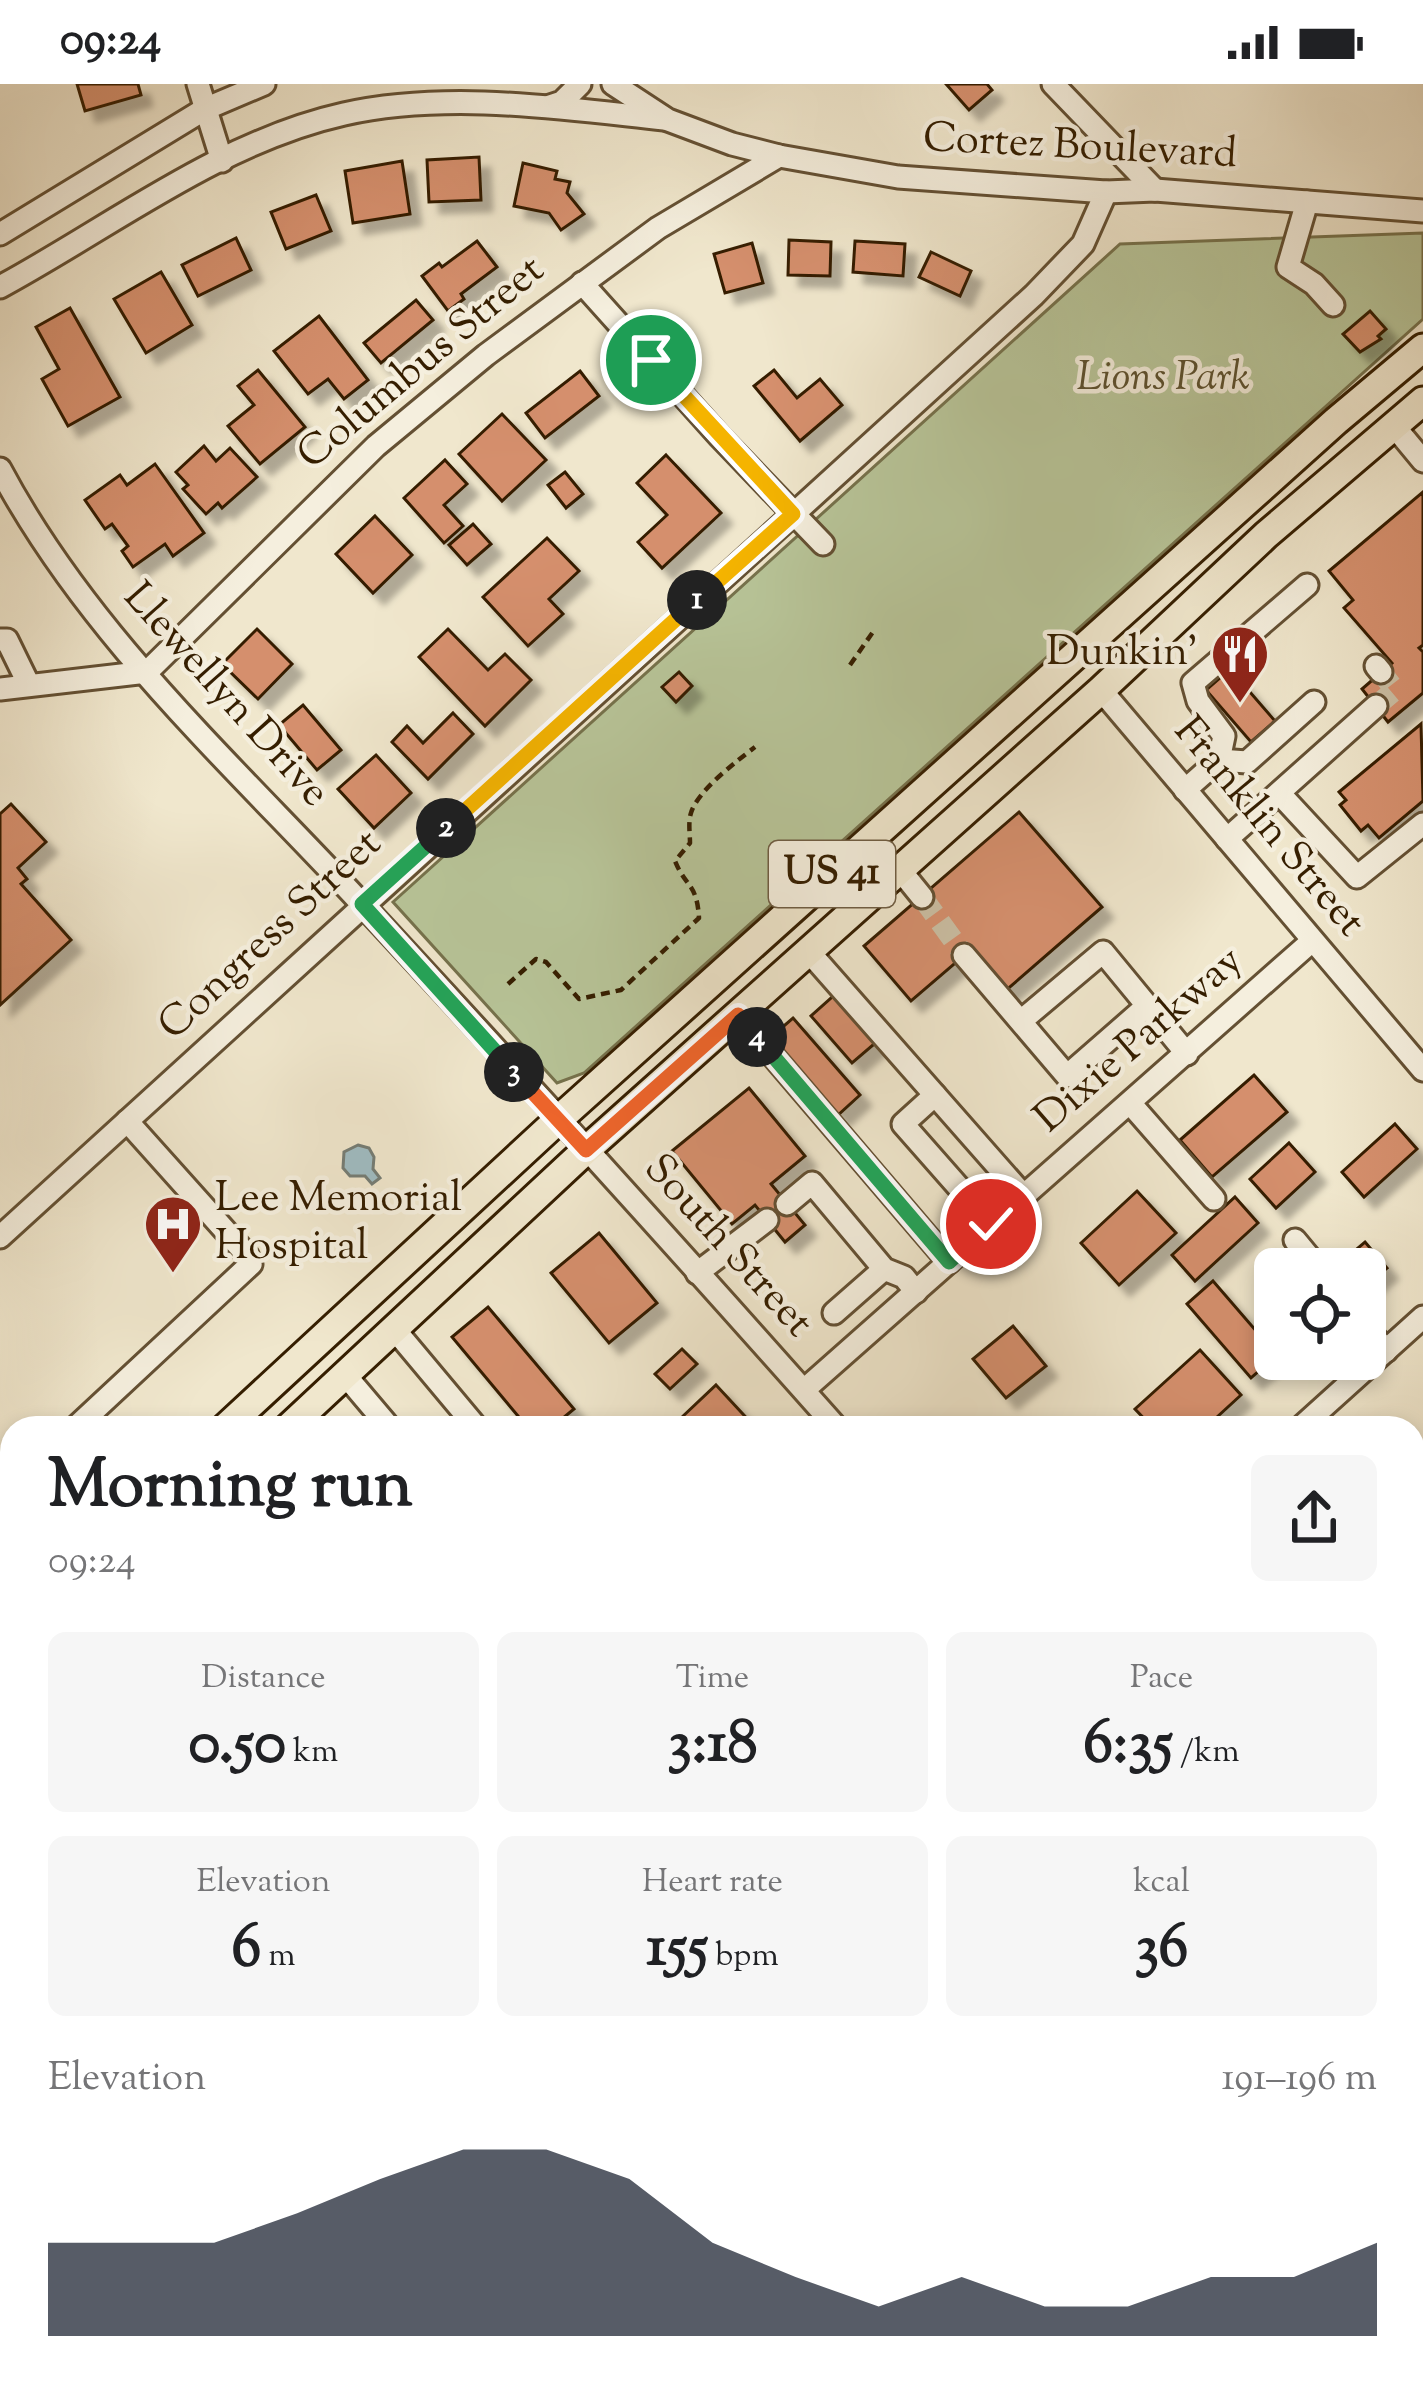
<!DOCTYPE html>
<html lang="en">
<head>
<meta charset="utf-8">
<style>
	body { margin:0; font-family:"Sorts Mill Goudy",serif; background:#f6f6f6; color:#202124; height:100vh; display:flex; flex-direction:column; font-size:45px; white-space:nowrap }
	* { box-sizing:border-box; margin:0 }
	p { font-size:39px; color:#757577 }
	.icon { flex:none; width:66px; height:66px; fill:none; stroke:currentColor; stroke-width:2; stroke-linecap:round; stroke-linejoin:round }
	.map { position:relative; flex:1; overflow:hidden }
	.details { position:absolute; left:0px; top:1332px; width:1425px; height:975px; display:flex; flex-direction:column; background:#fff; border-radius:36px 36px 0 0; box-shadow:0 6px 18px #0003 }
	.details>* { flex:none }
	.controls { position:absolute; left:1254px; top:1164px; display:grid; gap:24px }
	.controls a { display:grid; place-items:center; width:132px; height:132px; border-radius:18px; background:#fff; box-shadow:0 6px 18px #0003; font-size:60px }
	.pin { position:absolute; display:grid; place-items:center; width:102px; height:102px; color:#fff; margin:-51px; border:6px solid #fff; border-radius:50%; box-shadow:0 3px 12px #0007 }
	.km { position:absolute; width:60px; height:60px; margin:-30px; border-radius:50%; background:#222; color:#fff; font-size:33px; line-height:60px; text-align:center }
	.round { display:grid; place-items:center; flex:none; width:126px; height:126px; border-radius:18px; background:#f6f6f6 }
	.summary { display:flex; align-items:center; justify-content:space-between; height:204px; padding:0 48px }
	h1 { font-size:66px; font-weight:700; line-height:90px }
	.metrics { display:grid; grid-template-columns:repeat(3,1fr); gap:18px; height:204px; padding:12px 48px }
	.metrics div { display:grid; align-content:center; border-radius:18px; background:#f6f6f6; text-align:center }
	.metrics b { font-size:60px; font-weight:700 }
	.metrics small { font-size:33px; font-weight:400 }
	.metrics p { font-size:33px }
	.chart { height:336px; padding:24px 48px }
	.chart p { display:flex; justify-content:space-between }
	.chart svg { width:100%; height:216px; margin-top:12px; fill:#111827; opacity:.7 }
	.status { display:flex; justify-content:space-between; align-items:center; height:84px; padding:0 60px; background:#fff; direction:ltr }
	.status svg { height:33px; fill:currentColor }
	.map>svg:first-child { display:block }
</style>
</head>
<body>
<div class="status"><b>09:24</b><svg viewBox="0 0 49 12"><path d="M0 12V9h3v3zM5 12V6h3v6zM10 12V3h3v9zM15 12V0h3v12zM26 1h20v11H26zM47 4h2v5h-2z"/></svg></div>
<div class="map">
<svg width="1423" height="2305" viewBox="0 0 1423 2305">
	<defs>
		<filter id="shadow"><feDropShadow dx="11" dy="11" stdDeviation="3" flood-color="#0004"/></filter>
	</defs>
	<rect width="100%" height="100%" fill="#f0e7cd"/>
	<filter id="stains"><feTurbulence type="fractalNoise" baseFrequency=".00167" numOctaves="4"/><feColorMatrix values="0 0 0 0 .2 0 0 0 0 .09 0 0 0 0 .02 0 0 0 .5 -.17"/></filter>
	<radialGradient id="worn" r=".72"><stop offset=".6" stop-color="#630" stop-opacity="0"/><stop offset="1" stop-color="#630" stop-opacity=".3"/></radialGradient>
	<path fill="#b8c599" stroke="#76724c" stroke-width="3" d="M1423 149V235L584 989 557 999 393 818 1120 160Z"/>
	<path fill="#a0bdc3" stroke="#757d75" stroke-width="3" d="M358 1061 369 1064 374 1073 373 1085 380 1094 372 1100 365 1092H350L343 1084 344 1068Z"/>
	<g fill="#d58f6d" stroke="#351e00" stroke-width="3" filter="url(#shadow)">
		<path d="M77 0H138L141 11 85 27Z"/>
		<path d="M946 0H987L992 6 969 26Z"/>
		<path d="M479 73 481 116 429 118 427 76Z"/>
		<path d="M402 77 410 130 353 139 345 87Z"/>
		<path d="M523 79 557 87 555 95 570 98 567 109 584 130 561 146 549 129 514 122Z"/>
		<path d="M316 111 331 147 286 165 271 128Z"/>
		<path d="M236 154 251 186 198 212 182 181Z"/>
		<path d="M789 156 831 158 830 192 788 191Z"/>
		<path d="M477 157 497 183 461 210 464 215 448 227 422 192 439 179 442 183Z"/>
		<path d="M855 157 905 160 903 192 853 188Z"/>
		<path d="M752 159 763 199 725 209 714 170Z"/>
		<path d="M931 168 971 187 960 212 919 193Z"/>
		<path d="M161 188 192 241 146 269 114 215Z"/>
		<path d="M416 216 433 236 381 279 364 259Z"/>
		<path d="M70 224 120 313 68 342 42 295 59 285 36 243Z"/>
		<path d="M1370 227 1386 245 1378 252 1381 255 1360 268 1343 250Z"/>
		<path d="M319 232 368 296 344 315 328 295 308 310 274 267Z"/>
		<path d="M258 286 305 343 260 380 228 342 254 321 238 302Z"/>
		<path d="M774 286 797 314 820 295 842 321 800 357 754 302Z"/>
		<path d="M580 287 599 312 545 354 526 329Z"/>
		<path d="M502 330 546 376 502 417 459 370Z"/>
		<path d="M204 362 216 377 230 364 257 393 222 424 218 419 206 430 183 405 188 401 176 388Z"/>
		<path d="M666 371 721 429 662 484 638 458 667 431 637 399Z"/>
		<path d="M445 376 467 400 444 421 463 442 444 459 404 414Z"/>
		<path d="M155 380 204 449 173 472 165 460 133 483 122 467 128 462 112 440 105 445 85 416 120 391 127 401Z"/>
		<path d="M565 388 583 410 566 424 548 401Z"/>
		<path d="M1423 408V561L1419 564 1423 568V609L1388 638 1362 605 1392 579 1344 524 1353 516 1329 487Z"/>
		<path d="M375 432 412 471 373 509 336 470Z"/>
		<path d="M473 440 491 460 467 481 449 461Z"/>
		<path d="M547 454 579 487 549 515 563 530 528 562 483 513Z"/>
		<path d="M257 545 292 580 258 615 222 580Z"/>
		<path d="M448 545 488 586 505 570 531 596 485 642 419 573Z"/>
		<path d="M1230 585 1275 637 1251 658 1206 606Z"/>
		<path d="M679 588 692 602 676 618 662 603Z"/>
		<path d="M303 621 341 666 317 686 279 641Z"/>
		<path d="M453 629 473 650 428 695 392 658 407 642 423 659Z"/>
		<path d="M1421 640 1423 717 1379 754 1368 741 1361 747 1340 721 1346 716 1339 708Z"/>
		<path d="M376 671 411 709 374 744 338 705Z"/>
		<path d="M11 720 46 758 18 784 27 795 21 800 71 856 0 921V730Z"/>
		<path d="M1019 728 1102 823 1003 909 968 868 911 917 864 862Z"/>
		<path d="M839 907 880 955 852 979 811 932Z"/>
		<path d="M793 934 860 1011 838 1031 771 953Z"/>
		<path d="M1254 991 1287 1028 1212 1093 1180 1056Z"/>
		<path d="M749 1004 805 1072 771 1100 805 1141 785 1158 755 1121 732 1140 672 1067Z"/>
		<path d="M1395 1040 1417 1065 1364 1113 1342 1088Z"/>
		<path d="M1289 1059 1315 1088 1276 1124 1250 1095Z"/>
		<path d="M1137 1107 1176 1149 1119 1201 1081 1159Z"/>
		<path d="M1235 1113 1258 1139 1195 1197 1172 1171Z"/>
		<path d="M599 1149 657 1219 609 1259 551 1189Z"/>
		<path d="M1365 1158 1387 1184 1365 1203V1185H1333Z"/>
		<path d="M1213 1197 1257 1248 1275 1233V1273L1251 1294 1187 1220Z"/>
		<path d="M488 1223 574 1325 551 1344H528L452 1253Z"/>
		<path d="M1013 1242 1046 1282 1006 1314 973 1275Z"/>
		<path d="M682 1265 697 1280 670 1305 655 1290Z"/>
		<path d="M1200 1266 1241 1311 1205 1344H1153L1135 1325Z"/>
		<path d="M716 1301 754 1342 752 1344H690L681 1334Z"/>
		<path d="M1423 1690V1750L1413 1738V1699Z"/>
		<path d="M1423 1879V1931L1413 1920V1887Z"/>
		<path d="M5 2130 12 2137V2149L5 2156 0 2151V2135Z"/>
		<path d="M4 2242 12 2253V2265L0 2274V2245Z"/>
		<path d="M445 2295H490L491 2296 482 2305H439L437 2302Z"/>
		<path d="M629 2295H677L686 2305H638Z"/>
		<path d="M1007 2295H1066L1055 2305H1015Z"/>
		<path d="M1119 2295H1144L1151 2303 1108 2305Z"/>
	</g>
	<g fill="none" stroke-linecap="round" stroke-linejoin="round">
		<g stroke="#cbbfa4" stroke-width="21" stroke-dasharray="21 10" stroke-linecap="butt">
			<path d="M1376 622 1395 606 1381 588"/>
			<path d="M922 813 964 871"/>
		</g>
		<g stroke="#645033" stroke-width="27">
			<g id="minor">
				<path d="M198 0 222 77"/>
				<path d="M613 0 668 36 732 60 779 72 898 93 1106 108 1155 106 1423 127"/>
				<path d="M1053 0 1155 106"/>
				<path d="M550 22 562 18 580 0"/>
				<path d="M1307 118 1288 183 1314 200 1333 221"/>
				<path d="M0 150 205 25 264 0"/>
				<path d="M582 199 720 353 823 460"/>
				<path d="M0 203C111 143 219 58 344 30 448 7 559 24 664 35"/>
				<path d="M1394 342 1423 377"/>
				<path d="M0 385C88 551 233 681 360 818 521 991 680 1167 837 1344"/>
				<path d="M0 556H7L29 601"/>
				<path d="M1376 582 1381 588"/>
				<path d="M0 605 147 588 376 362 486 271 658 144 779 72"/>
				<path d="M1101 606 1423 986"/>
				<path d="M1219 676 1247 678 1314 618"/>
				<path d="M1185 706 1219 676 1224 652 1198 617 1193 599 1307 501"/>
				<path d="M1280 710 1357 793 1423 740"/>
				<path d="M1227 755 1376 622"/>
				<path d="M901 787 922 813"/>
				<path d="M810 869 1023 1111"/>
				<path d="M964 871 1067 992 1147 922"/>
				<path d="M738 931 949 1178"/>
				<path d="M1021 937 1103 868 1187 970"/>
				<path d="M935 1011 903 1040 991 1140"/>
				<path d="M1130 1019 1214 1115"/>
				<path d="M787 1120 812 1099 884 1185 904 1193 916 1208"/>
				<path d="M0 1153 1034 211 1083 160 1106 108"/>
				<path d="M1295 1156 1319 1185"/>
				<path d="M697 1189 767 1136"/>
				<path d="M834 1229 884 1185"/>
				<path d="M1365 1241 1386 1267"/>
				<path d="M395 1246 477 1344"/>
				<path d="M346 1292 390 1344"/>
				<path d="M804 1306 1312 857"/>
				<path d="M75 1344 251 1180 247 1171 127 1037"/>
				<path d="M1300 1344 1423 1233"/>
				<path d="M0 1404 12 1418"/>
				<path d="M1413 1489 1423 1500"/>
				<path d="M0 1721 12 1710"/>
				<path d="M0 1776 12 1790"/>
				<path d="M0 1825 12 1846"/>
				<path d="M0 1887 12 1877"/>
				<path d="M0 1908 12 1922"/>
				<path d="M1413 2012 1423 2023"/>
				<path d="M1413 2166 1423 2157"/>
				<path d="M332 2295 341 2305"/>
				<path d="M771 2295 779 2305"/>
				<path d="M1212 2295 1221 2305"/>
				<path d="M236 2305 248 2295"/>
				<path d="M1260 2305 1271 2295"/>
				<path d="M1341 2305 1352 2295"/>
			</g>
		</g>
		<g stroke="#351e00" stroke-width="33">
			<g id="major">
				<path d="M225 1344 558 1036 1336 337 1423 264"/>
				<path d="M288 1344 586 1066 1101 606 1266 451 1423 317"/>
				<path d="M0 1550 12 1539"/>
				<path d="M0 1601 12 1590"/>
			</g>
		</g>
		<g stroke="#351e00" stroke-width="4.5" stroke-dasharray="9 6" stroke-linecap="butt">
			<path d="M850 581 875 545"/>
			<path d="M508 900 536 875 546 878 579 915 621 906 699 834C697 799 686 804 675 777L690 759C690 750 688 738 691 729 697 707 737 677 755 663"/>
		</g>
		<use href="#minor" stroke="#f5efde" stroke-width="21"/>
		<use href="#major" stroke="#f0e7cd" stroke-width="27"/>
	</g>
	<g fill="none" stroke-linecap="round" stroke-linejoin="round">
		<g stroke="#fff" stroke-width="24">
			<path id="split-1" d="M651 276 793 430 697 516"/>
		</g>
		<g stroke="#fff" stroke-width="24">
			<path id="split-2" d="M446 744 697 516"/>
		</g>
		<g stroke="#fff" stroke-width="24">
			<path id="split-3" d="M446 744 362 820 514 988"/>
		</g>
		<g stroke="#fff" stroke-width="24">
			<path id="split-4" d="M514 988 586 1066 738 931 757 953"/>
		</g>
		<g stroke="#fff" stroke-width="24">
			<path id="split-5" d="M757 953 949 1178 991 1140"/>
		</g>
		<use href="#split-1" stroke="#f5b400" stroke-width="15"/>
		<use href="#split-2" stroke="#f5b400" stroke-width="15"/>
		<use href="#split-3" stroke="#22a559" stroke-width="15"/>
		<use href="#split-4" stroke="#f0652b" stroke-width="15"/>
		<use href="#split-5" stroke="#22a559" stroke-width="15"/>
	</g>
	<defs>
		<g id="restaurant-pin" transform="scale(3)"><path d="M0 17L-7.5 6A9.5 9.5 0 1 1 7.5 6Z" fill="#8f2418" stroke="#f5efde"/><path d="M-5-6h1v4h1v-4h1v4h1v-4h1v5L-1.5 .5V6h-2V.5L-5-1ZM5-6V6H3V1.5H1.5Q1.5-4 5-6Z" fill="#fff"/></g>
		<g id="hospital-pin" transform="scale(3)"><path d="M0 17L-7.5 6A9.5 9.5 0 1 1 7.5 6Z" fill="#8f2418" stroke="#f5efde"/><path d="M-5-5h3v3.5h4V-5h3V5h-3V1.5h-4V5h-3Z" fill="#fff"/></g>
	</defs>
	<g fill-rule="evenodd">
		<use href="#restaurant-pin" x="1240" y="570"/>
		<use href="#hospital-pin" x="173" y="1140"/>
	</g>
	<g text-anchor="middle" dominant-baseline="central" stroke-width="9" stroke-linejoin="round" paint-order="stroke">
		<rect fill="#f5efde" stroke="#6f5d43" stroke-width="3" x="769" y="757" width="126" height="66" rx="9"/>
		<g font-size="39" font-weight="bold" fill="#351e00">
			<text x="832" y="790">US 41</text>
		</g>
		<g font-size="42" fill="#351e00" stroke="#f5efde">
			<text transform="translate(1080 64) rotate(3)">Cortez Boulevard</text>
			<text transform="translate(422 280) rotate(-40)">Columbus Street</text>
			<text transform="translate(225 612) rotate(48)">Llewellyn Drive</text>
			<text transform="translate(1268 744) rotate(50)">Franklin Street</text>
			<text transform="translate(271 852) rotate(-43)">Congress Street</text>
			<text transform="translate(1140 957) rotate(-41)">Dixie Parkway</text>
			<text transform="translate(727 1163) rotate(48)">South Street</text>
		</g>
		<g font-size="42" font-style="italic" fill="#5c502e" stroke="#f5efde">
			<text x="1163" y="295">Lions Park</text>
		</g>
		<g font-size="42" fill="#351e00" stroke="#f5efde" text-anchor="end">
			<text x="1198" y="570">Dunkin'</text>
			<text x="215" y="1116" text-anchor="start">Lee Memorial<tspan x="215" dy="48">Hospital</tspan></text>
		</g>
	</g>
	<rect width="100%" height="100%" filter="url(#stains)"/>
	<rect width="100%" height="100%" fill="url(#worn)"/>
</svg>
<div class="controls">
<a><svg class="icon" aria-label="locate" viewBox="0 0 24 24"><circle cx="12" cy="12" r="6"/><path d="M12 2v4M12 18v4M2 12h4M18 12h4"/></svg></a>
</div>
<div class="pin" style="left:651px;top:276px;background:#1e9e55"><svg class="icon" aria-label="arrive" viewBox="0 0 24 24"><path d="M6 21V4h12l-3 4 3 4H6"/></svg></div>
<div class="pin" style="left:991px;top:1140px;background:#d93025"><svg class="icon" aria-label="check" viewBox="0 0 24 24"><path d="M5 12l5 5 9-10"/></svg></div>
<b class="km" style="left:697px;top:516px">1</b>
<b class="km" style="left:446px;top:744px">2</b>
<b class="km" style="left:514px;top:988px">3</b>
<b class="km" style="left:757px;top:953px">4</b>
<section class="details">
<div class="summary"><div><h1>Morning run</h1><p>09:24</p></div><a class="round"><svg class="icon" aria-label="share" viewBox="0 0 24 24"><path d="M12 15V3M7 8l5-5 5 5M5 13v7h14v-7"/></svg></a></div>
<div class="metrics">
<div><p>Distance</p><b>0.50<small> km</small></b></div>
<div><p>Time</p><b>3:18</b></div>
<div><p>Pace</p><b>6:35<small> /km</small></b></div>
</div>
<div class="metrics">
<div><p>Elevation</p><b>6<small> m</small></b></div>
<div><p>Heart rate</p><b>155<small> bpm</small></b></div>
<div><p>kcal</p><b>36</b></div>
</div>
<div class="chart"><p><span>Elevation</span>191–196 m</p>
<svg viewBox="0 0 160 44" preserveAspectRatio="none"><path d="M0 44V25L10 25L20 25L30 19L40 12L50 6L60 6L70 12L80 25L90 32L100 38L110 32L120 38L130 38L140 32L150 32L160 25V44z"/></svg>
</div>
</section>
</div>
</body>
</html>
